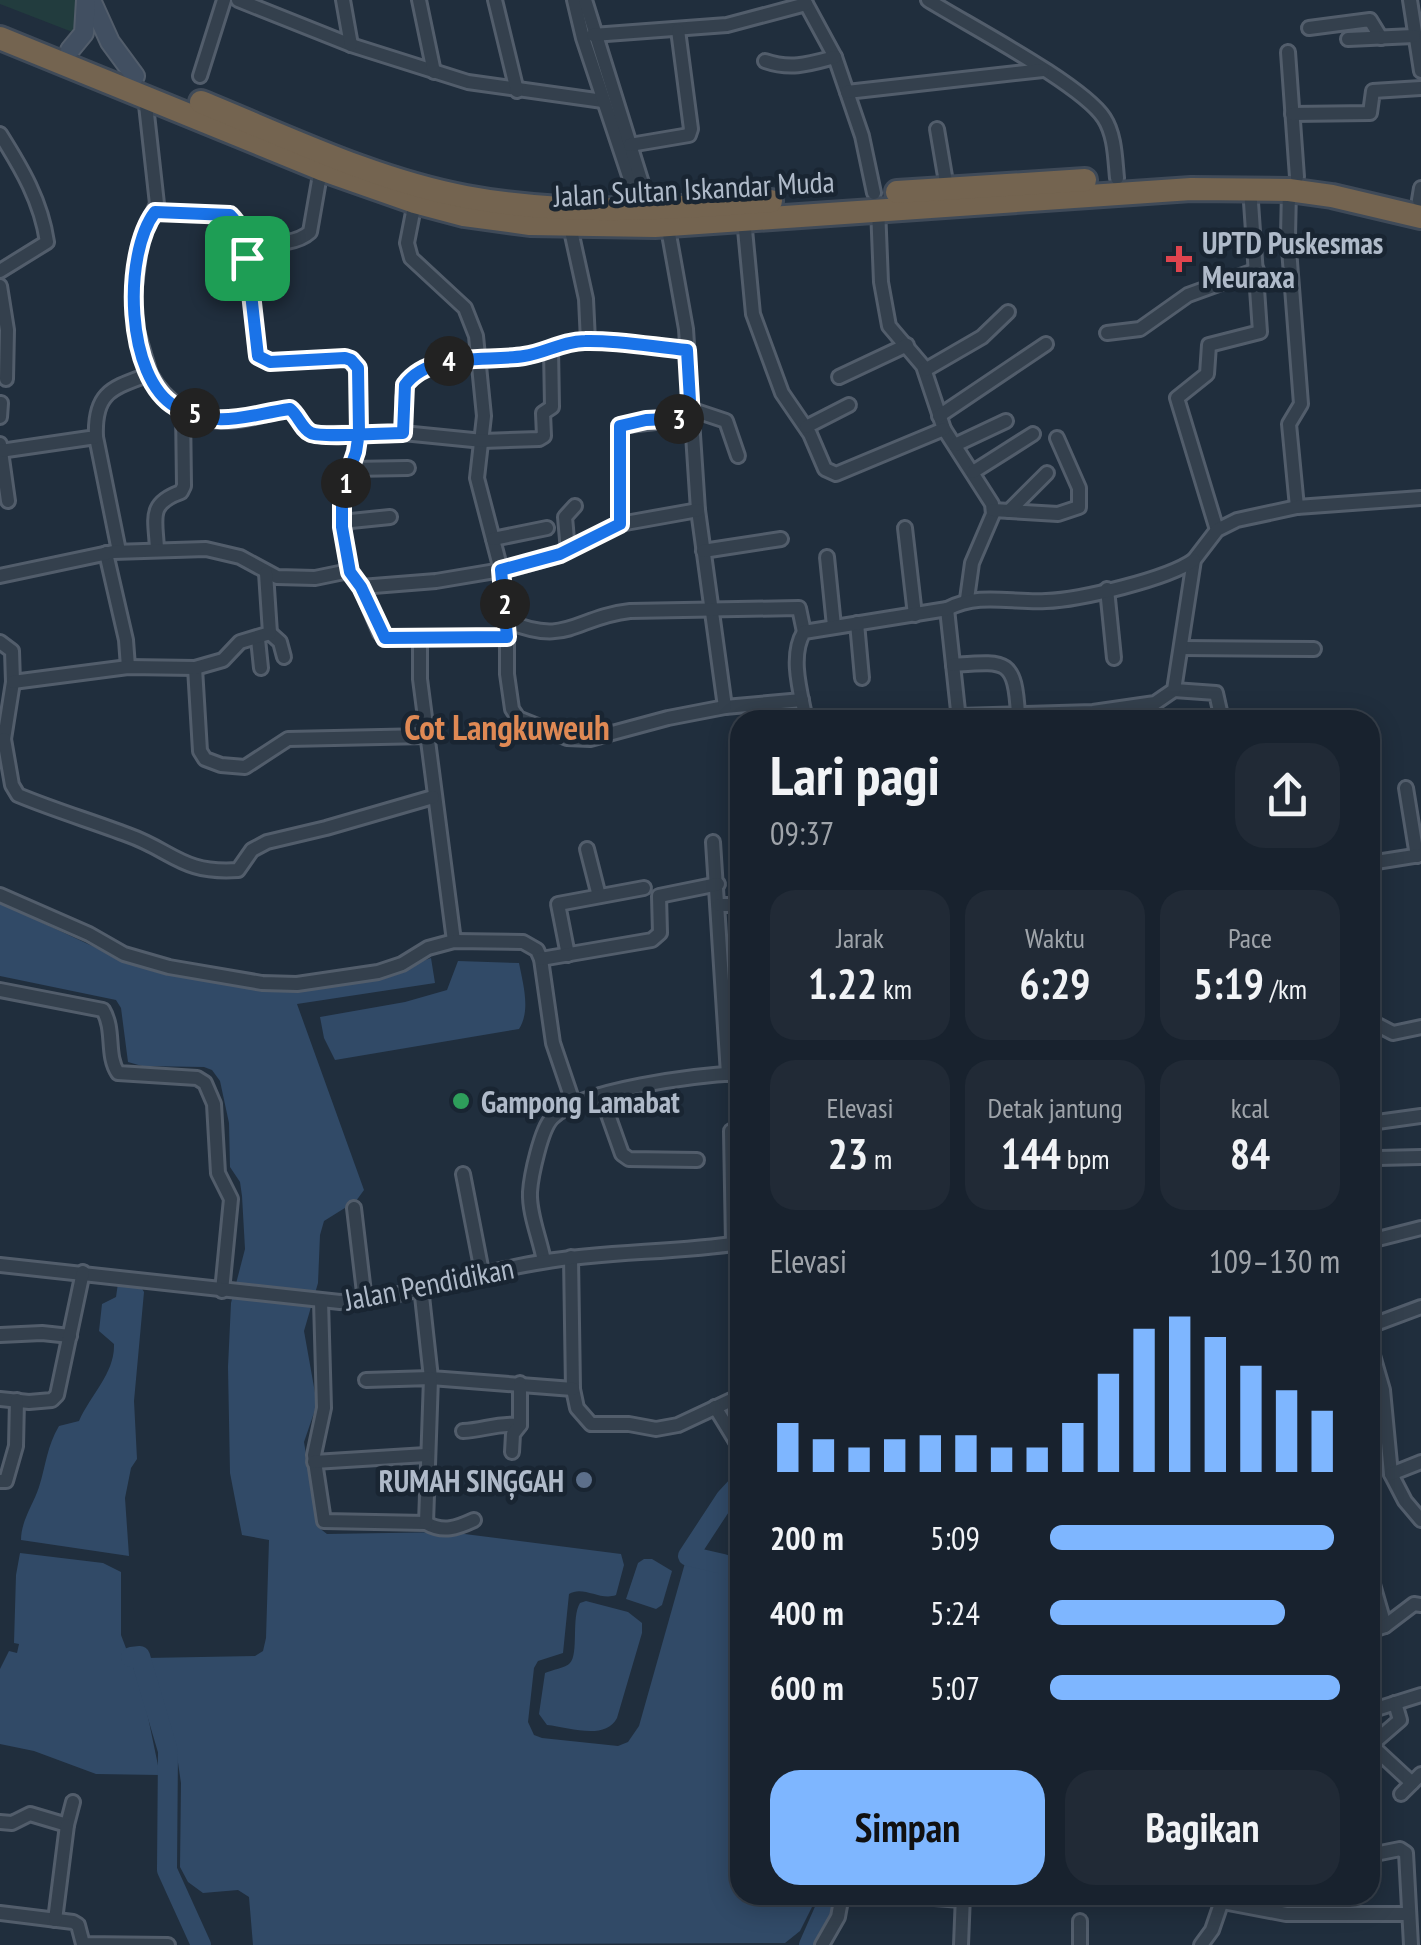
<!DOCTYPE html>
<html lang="id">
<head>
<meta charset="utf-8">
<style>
	body { margin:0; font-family:"PT Sans Narrow",sans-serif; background:#212a36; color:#f1f3f6; height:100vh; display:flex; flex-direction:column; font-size:38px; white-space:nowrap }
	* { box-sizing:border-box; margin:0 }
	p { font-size:32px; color:#9fa4aa }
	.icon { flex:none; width:55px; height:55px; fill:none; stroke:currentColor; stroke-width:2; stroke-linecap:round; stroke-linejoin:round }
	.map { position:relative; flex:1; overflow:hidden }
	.sheet { position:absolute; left:730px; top:710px; width:650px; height:1195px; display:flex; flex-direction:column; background:#18222e; border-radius:30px; box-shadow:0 5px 25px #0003,0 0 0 2px #363f4a }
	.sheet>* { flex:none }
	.pin { position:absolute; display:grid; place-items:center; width:85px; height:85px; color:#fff; margin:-42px; border-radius:20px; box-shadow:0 5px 15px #0006 }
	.km { position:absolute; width:50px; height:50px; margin:-25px; border-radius:50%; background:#222; color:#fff; font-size:28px; line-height:50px; text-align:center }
	.round { display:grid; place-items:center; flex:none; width:105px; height:105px; border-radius:30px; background:#212a36 }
	.head { display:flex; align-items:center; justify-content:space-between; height:170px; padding:0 40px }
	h1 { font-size:55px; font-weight:600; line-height:75px }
	.stats { display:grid; grid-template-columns:repeat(3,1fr); gap:15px; height:170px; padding:10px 40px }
	.stats div { display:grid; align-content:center; border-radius:25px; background:#212a36; text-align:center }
	.stats b { font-size:42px; font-weight:600 }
	.stats small { font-size:28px; font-weight:400 }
	.stats p { font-size:28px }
	.chart { height:280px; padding:20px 40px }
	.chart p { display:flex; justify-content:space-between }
	.chart svg { width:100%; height:180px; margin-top:10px; stroke:#7eb6ff; stroke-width:6 }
	.button { display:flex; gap:20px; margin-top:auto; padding:20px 40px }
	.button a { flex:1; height:115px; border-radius:30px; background:#7eb6ff; color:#111; font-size:40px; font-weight:600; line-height:115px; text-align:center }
	.button a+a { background:#212a36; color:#f1f3f6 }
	ul { padding:0 40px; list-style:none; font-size:32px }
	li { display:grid; grid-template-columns:160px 120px 1fr; align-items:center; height:75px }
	li i { height:25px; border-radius:12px; background:#7eb6ff }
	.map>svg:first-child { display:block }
</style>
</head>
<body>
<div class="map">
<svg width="1421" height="1945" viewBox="0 0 1421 1945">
	<rect width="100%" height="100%" fill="#202e3d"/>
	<path fill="#223c3e" d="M0 0H77L80 10 75 33 0 4Z"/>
	<g fill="#314a67">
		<path d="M0 903 133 965 260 990H291L383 975 431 958 435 983 297 1004 364 1190 356 1201 324 1221 320 1235 318 1283 304 1331 317 1404 304 1442 318 1527 327 1534 449 1532 621 1554 624 1565 616 1595C600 1601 583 1585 569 1594L563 1653 538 1661 534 1668 528 1722 534 1735 542 1738 618 1746 628 1742 639 1726 685 1563 714 1564 740 1594V1895H818L800 1931 785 1943 253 1945 249 1897 238 1890 203 1893 188 1882 180 1867 181 1783 176 1749 146 1658 255 1656 263 1651 266 1638 269 1540 242 1535 230 1473 228 1367 231 1303 245 1249 242 1196 240 1182 230 1167 229 1123 220 1081 212 1070 204 1067 142 1066 128 1062 121 1008 116 1000 0 976Z"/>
		<path d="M458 961 519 963C523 984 531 1010 519 1029L335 1060 324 1038 320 1017 405 1002 447 990Z"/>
		<path d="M118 1283 141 1287 144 1292 134 1401 137 1459 131 1468 125 1498 129 1556 21 1540C21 1521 33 1505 39 1487 46 1465 47 1446 59 1426L79 1421C91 1394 115 1373 114 1344L99 1331 102 1304 116 1297Z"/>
		<path d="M20 1553 103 1563 121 1572V1635L143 1693 160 1775 96 1774 34 1751 0 1744V1669L9 1651 17 1653 19 1644 14 1643 16 1575Z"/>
		<path d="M644 1559H652L672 1571 662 1605 656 1609 626 1599 638 1563Z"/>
		<path d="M586 1601 628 1612 642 1623V1633L617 1718C605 1741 569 1727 547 1725L539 1714 545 1673C551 1670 566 1668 570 1663 579 1654 571 1617 580 1603Z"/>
	</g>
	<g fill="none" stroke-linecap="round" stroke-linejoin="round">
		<g stroke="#314a67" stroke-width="20">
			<path d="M740 1483 726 1498 688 1556 723 1564 740 1579"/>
			<path d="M131 1657 140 1656 168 1751 167 1870 201 1945"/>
			<path d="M809 1945 831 1895"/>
		</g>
		<g stroke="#525d6b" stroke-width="18">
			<g id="street">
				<path d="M238 0 351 45 468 82 603 101"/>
				<path d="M343 0 351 45"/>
				<path d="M419 0 434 72"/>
				<path d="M495 0 517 91"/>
				<path d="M574 0 583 38 641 212"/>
				<path d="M585 0 651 212"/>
				<path d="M804 0 835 57 862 136 874 193"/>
				<path d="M928 0C966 24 1082 84 1104 118 1115 135 1115 158 1117 178"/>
				<path d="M1410 0 1421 71"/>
				<path d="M1309 28 1370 20 1381 38"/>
				<path d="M593 35 727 25 806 4"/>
				<path d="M1348 39 1414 36"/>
				<path d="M1288 52 1297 177"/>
				<path d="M765 61C791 70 809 64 835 57"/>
				<path d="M200 76 224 0"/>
				<path d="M847 92 1043 70"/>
				<path d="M1292 114 1370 113 1373 91 1421 88"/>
				<path d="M937 129 947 188"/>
				<path d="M0 134C22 169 41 201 47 242L0 271"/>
				<path d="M630 145 689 135 691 129 678 30"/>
				<path d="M1289 190 1288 236 1301 404 1289 424 1297 507"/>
				<path d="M1419 200 1421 188"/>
				<path d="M415 202 407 243 411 258 465 308 476 336 484 416 477 478 501 570 507 621V674L512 709 518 718 567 738 590 739 668 718 725 707 802 700"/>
				<path d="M878 208 881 282 889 326 923 366 944 429 992 504 993 514 972 563 967 599"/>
				<path d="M155 212 230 215 237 222 246 244C266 243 295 246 310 232L321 169"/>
				<path d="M744 219 753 314 782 393 810 434 825 469 836 474 944 429"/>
				<path d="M667 223 686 329 698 510 725 707"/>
				<path d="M570 226 586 299 588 341"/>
				<path d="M246 244 257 355 270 362 345 358 351 360 358 373 359 432 351 469 342 492V527L349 571 361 587 380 633 385 638 507 637"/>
				<path d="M0 286 7 330 6 379"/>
				<path d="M1107 333 1140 329 1188 295 1257 270"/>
				<path d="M925 370 982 337 1008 312"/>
				<path d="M150 374C166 402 193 422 227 421 248 421 269 412 290 409L308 432 315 434 403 433 483 441 539 439 544 436 543 413 552 407 551 348"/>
				<path d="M839 377 907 345"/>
				<path d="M690 409 726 421 738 456"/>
				<path d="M939 416 1046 344"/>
				<path d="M0 417 1 403"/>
				<path d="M806 427 849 405"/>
				<path d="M403 433V398L408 380C444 353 486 364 527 356 548 352 565 341 587 341 620 341 654 347 687 349"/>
				<path d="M96 437 119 551"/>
				<path d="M0 444 8 501"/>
				<path d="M955 445 1006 421"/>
				<path d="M0 451 96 437C94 391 113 388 150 374L135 324 134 294 141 240 157 204 145 96"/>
				<path d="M351 469 408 468"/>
				<path d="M973 472 1033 434"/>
				<path d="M993 510 1058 514 1079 507V488L1057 438"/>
				<path d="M1009 511 1047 473"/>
				<path d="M620 524V426L691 418"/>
				<path d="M342 527 351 521 390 517"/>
				<path d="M905 528 915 615"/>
				<path d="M1217 530 1177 398 1207 374 1209 345 1260 332 1250 188"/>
				<path d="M493 539 547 528"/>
				<path d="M157 550C156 519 147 504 181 492L184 486 183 409"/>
				<path d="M568 551 565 517 575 506"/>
				<path d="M703 551 781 539"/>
				<path d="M106 553 126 640 128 667"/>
				<path d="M827 557 834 626"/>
				<path d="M0 576 113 552 206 549 240 557 277 577 315 578 349 571"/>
				<path d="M361 587 436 581 513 568 559 555 620 524 698 510"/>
				<path d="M1107 589 1114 658"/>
				<path d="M947 609 959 720"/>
				<path d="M507 621C568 647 575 617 630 611L799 608 804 632"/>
				<path d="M857 623 862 678"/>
				<path d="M270 633 280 642 284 657"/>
				<path d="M258 639 261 668"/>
				<path d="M420 639V679L454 941"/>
				<path d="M0 642 12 651 13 682 4 739"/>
				<path d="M1182 648 1314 649"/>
				<path d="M953 665C1006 661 1015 658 1018 715"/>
				<path d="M195 668 200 751 205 759 221 765 245 767 288 739 427 736"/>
				<path d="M13 682 128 667 195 668 223 660 240 642 270 633 266 573"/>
				<path d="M1174 690 1216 693 1222 720"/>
				<path d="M958 716 1093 712 1155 703 1174 690 1194 560 1217 530 1237 520 1297 507 1421 498"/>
				<path d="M806 720C801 694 789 656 804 632L947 609C980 592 1010 603 1046 601 1079 600 1168 579 1194 560"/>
				<path d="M0 741 4 739 12 785 18 795C54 810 91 821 128 835 173 851 182 874 238 870L252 850 267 842 326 828 433 797"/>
				<path d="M1406 788 1417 856"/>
				<path d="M713 842 728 1074"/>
				<path d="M587 849 599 896"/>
				<path d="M1370 863 1421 855"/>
				<path d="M0 895 89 934 124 954 169 967 262 983 297 984 378 972 402 964 428 948 454 941 523 942 537 950 541 959 553 1043 574 1105"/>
				<path d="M719 905H740"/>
				<path d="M568 955 558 904 644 888"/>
				<path d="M541 959 652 940 660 933 659 896 718 884"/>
				<path d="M0 990 103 1010C115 1030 106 1055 118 1073L197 1078 205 1083 214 1104 218 1173 231 1199 222 1291"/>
				<path d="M1370 1021 1393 1033 1421 1027"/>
				<path d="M601 1095 622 1154 629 1159 697 1160"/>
				<path d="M1370 1123 1421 1116"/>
				<path d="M731 1131 733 1244"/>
				<path d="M1378 1158 1421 1157"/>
				<path d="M463 1174 482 1272"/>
				<path d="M354 1208 365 1301"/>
				<path d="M1370 1241 1421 1228"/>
				<path d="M571 1257 573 1389 577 1408 591 1424H629L656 1429 678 1425 740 1396"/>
				<path d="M544 1261C540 1239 529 1214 530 1192 531 1176 541 1129 552 1118 580 1089 699 1075 740 1073"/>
				<path d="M0 1265 340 1302C408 1298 474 1272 542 1262 607 1251 674 1253 740 1243"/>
				<path d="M421 1287 431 1378 573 1389"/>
				<path d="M321 1301 324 1408 314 1455 324 1521 426 1523C443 1533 457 1528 474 1520"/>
				<path d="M1370 1326 1421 1307"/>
				<path d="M0 1335 42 1333 70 1336"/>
				<path d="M1370 1345 1383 1390 1391 1474 1405 1501 1421 1520"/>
				<path d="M366 1380 431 1378 426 1523"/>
				<path d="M0 1399 29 1402 52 1400 57 1395 83 1272"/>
				<path d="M715 1407 740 1448"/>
				<path d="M463 1431C485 1430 495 1423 520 1425"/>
				<path d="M512 1452 513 1434 520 1425V1383"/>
				<path d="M314 1462 426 1455"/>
				<path d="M1391 1474 1421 1462"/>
				<path d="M0 1481H6L16 1446 17 1400"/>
				<path d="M1370 1574 1385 1626"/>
				<path d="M1370 1631 1385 1626 1414 1604 1421 1605"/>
				<path d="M1370 1711 1421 1695"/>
				<path d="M1371 1745 1412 1783"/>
				<path d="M1370 1746 1400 1720 1395 1703"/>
				<path d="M1401 1794 1421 1774"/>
				<path d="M0 1822 12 1823 30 1814 67 1825 73 1802"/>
				<path d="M1370 1855 1400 1849 1406 1853 1411 1945"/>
				<path d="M893 1895 962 1900"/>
				<path d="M1223 1902 1286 1914H1409"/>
				<path d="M0 1913 73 1922 78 1925 83 1944 168 1945"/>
				<path d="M55 1920 67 1825"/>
				<path d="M1080 1921V1945"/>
				<path d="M822 1945 838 1917 842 1895"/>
				<path d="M961 1945 963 1895"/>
				<path d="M1201 1945 1212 1930 1223 1898"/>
			</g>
		</g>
		<g stroke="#525d6b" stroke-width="22">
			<g id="secondary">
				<path d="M91 0 110 42 135 76"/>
				<path d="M70 50 84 33 86 0"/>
			</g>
		</g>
		<g stroke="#3f4a58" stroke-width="28">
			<g id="highway">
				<path d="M0 38 321 169 415 202 464 215 530 224 655 226 1191 189 1289 190 1332 196 1421 217"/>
				<path d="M201 102C287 137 375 180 466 197 568 216 669 209 771 201"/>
				<path d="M897 192 1085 180"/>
			</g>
		</g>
		<use href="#street" stroke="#34404d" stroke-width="12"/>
		<use href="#secondary" stroke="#414f61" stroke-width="18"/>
		<use href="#highway" stroke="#746450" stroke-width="22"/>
	</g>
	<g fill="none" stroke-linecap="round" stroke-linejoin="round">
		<g stroke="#fff" stroke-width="20">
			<path id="route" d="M247 258 258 356 270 362 345 358 351 360 358 368 359 432 356 452 342 492V527L350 572 361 587 385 638 507 637 501 570 560 554 620 524V426L646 420 691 418 687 350C654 347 618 340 585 341 563 341 545 353 524 356 487 362 430 351 405 385L403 433C385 433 322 438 311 433 302 429 298 415 290 409 247 415 218 430 176 407 125 378 123 254 155 212L230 215C242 227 246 242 247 258"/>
		</g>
		<use href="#route" stroke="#1a73e8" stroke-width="12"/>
	</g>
	<path fill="#e0444e" stroke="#192532" stroke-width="4" d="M1174 244h10v10h10v10h-10v10h-10v-10h-10v-10h10z"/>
	<circle fill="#2e9e5b" stroke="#192532" stroke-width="4" cx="461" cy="1101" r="10"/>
	<circle fill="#5c6f8a" stroke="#192532" stroke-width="4" cx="584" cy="1480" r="10"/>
	<g text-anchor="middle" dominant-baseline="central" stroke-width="9" stroke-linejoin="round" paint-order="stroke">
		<g font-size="30" fill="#afbac9" stroke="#192532">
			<text transform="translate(694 188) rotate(-3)">Jalan Sultan Iskandar Muda</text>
			<text transform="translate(429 1283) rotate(-11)">Jalan Pendidikan</text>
		</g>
		<g font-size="30" font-weight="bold" fill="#afbac9" stroke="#192532" text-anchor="start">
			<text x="1202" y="242">UPTD Puskesmas<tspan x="1202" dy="34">Meuraxa</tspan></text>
			<text x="481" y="1101">Gampong Lamabat</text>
			<text x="564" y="1480" text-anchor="end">RUMAH SINĢGAH</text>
		</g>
		<g font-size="35" font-weight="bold" fill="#df8954" stroke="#192532">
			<text x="507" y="727">Cot Langkuweuh</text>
		</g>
	</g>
</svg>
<div class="pin" style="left:247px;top:258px;background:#1e9e55"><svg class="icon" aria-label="arrive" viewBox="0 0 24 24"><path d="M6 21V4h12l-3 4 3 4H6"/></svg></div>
<b class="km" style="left:346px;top:483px">1</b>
<b class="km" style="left:505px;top:604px">2</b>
<b class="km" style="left:679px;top:419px">3</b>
<b class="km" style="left:449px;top:361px">4</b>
<b class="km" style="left:195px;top:413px">5</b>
<section class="sheet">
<div class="head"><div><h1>Lari pagi</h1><p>09:37</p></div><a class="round"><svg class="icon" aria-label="share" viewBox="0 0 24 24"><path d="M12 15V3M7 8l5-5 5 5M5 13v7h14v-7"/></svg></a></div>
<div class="stats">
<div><p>Jarak</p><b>1.22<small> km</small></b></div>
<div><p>Waktu</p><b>6:29</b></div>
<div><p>Pace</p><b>5:19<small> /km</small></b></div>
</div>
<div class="stats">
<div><p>Elevasi</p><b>23<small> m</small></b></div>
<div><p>Detak jantung</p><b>144<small> bpm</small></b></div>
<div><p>kcal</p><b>84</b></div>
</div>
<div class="chart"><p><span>Elevasi</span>109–130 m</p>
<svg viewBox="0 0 160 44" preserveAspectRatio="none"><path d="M5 44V32M15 44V36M25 44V38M35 44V36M45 44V35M55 44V35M65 44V38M75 44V38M85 44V32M95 44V20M105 44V9M115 44V6M125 44V11M135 44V18M145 44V24M155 44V29"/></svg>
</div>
<ul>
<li><b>200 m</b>5:09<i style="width:98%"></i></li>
<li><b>400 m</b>5:24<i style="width:81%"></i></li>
<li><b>600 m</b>5:07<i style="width:100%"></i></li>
</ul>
<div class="button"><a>Simpan</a><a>Bagikan</a></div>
</section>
</div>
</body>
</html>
